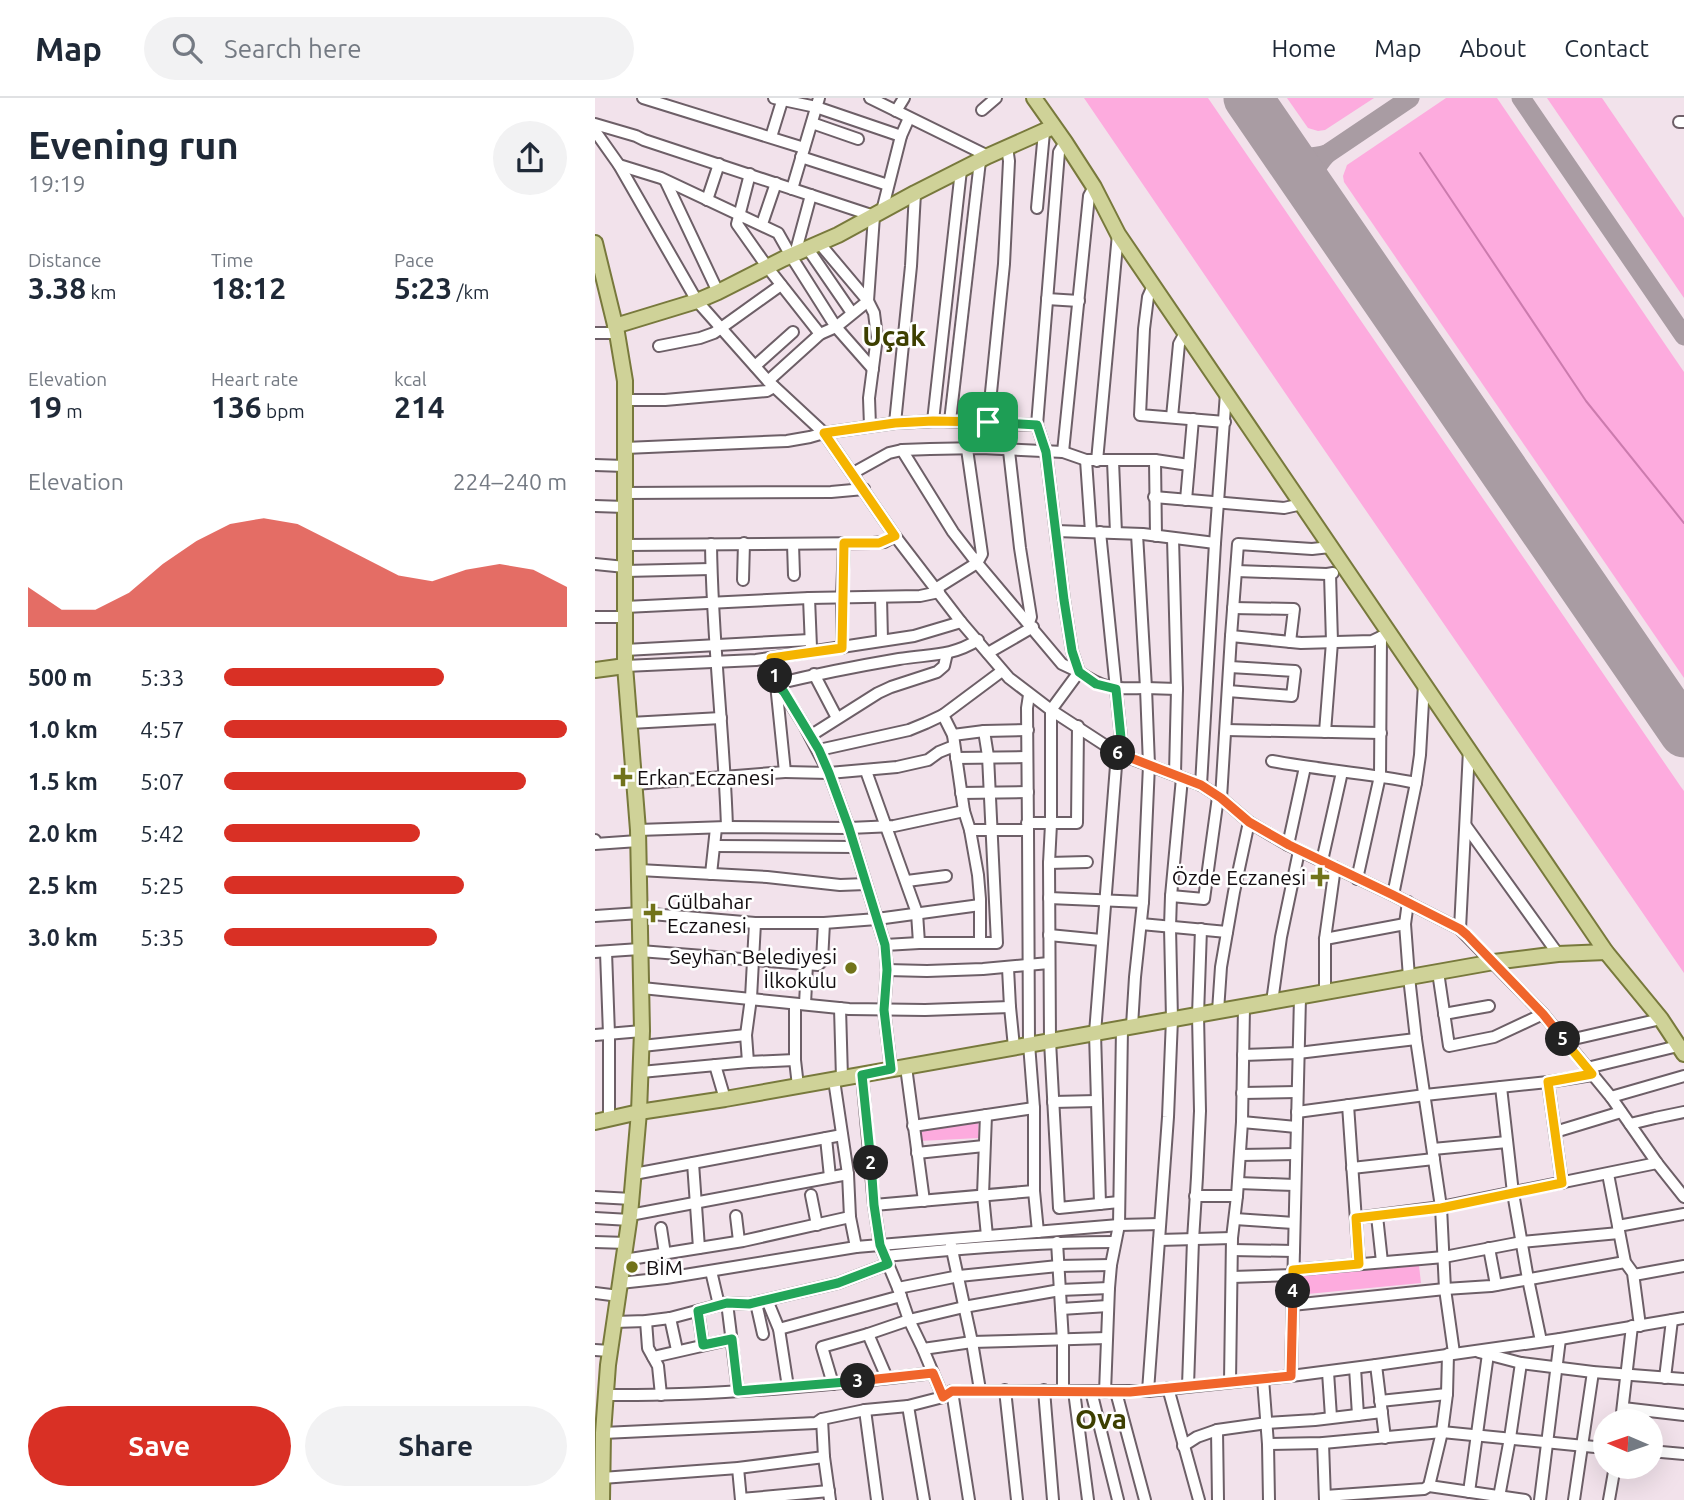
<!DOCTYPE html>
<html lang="en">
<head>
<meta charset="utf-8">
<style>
	body { margin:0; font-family:Ubuntu,sans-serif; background:#f2f2f3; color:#1f2937; height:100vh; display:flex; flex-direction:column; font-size:26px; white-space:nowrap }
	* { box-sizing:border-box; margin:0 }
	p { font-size:23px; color:#747a83 }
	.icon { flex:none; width:38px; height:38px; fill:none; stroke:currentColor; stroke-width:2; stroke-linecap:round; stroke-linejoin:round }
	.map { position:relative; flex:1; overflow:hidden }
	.side { display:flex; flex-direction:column; background:#fff; width:595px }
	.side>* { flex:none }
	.needle { width:46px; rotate:272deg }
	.controls { position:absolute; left:998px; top:1311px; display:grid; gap:14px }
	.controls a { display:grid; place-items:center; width:70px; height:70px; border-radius:50%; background:#fff; box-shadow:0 7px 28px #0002; font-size:35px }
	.pin { position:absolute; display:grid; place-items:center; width:60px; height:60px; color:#fff; margin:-30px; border-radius:14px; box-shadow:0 4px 10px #0006 }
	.km { position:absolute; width:35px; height:35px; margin:-18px; border-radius:50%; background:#222; color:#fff; font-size:19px; line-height:35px; text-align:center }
	.round { display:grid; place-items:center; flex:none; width:74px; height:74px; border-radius:37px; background:#f2f2f3 }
	.headline { display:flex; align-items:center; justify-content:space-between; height:119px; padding:0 28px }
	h1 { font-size:38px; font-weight:600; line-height:52px }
	.metrics { display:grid; grid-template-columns:repeat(3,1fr); gap:10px; height:119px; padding:7px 28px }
	.metrics div { display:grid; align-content:center }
	.metrics b { font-size:30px; font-weight:600 }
	.metrics small { font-size:19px; font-weight:400 }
	.metrics p { font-size:19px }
	.chart { height:196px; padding:14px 28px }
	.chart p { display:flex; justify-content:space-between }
	.chart svg { width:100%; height:126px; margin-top:7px; fill:#d93025; opacity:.7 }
	.cta { display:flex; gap:14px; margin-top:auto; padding:14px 28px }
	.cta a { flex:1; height:80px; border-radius:42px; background:#d93025; color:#fff; font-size:28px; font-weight:600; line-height:80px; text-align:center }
	.cta a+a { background:#f2f2f3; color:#1f2937 }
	ul { padding:0 28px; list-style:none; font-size:23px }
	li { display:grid; grid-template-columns:112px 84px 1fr; align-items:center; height:52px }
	li i { height:18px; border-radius:9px; background:#d93025 }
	header { display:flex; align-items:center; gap:42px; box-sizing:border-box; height:98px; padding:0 35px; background:#fff; border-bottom:2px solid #e0e1e3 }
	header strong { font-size:33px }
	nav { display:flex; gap:38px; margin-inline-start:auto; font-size:24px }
	.search { width:490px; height:63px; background:#f2f2f3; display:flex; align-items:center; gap:18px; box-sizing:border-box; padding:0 24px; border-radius:38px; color:#747a83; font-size:26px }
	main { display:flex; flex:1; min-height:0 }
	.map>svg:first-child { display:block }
</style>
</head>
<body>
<header>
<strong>Map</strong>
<div class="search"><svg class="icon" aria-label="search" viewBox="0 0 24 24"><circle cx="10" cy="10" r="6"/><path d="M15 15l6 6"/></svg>Search here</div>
<nav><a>Home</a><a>Map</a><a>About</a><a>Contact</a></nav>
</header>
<main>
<section class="side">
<div class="headline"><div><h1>Evening run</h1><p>19:19</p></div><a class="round"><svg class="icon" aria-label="share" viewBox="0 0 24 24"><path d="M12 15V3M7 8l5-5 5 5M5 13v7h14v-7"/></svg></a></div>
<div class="metrics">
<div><p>Distance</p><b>3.38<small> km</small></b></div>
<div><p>Time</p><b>18:12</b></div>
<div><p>Pace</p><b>5:23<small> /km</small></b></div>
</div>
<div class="metrics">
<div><p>Elevation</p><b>19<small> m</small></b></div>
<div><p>Heart rate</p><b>136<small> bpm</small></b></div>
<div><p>kcal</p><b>214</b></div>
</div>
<div class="chart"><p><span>Elevation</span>224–240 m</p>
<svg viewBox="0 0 160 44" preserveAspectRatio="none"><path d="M0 44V30L10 38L20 38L30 32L40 22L50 14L60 8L70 6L80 8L90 14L100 20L110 26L120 28L130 24L140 22L150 24L160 30V44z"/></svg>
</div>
<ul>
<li><b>500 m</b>5:33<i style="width:64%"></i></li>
<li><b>1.0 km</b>4:57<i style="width:100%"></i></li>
<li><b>1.5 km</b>5:07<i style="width:88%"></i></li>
<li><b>2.0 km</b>5:42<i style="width:57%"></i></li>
<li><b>2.5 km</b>5:25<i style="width:70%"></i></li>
<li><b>3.0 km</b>5:35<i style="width:62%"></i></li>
</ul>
<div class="cta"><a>Save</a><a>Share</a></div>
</section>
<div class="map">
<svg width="1089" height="1402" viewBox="0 0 1089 1402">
	<rect width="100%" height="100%" fill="#f2e2eb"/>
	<g fill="#fdabde">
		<path d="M489 0H613L1086 689 1089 693V875L699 308Z"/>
		<path d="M692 0H779L730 32 723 33 713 30Z"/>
		<path d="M851 0H902L1089 274V580L749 84 748 78 752 67Z"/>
		<path d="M952 0H1007L1089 120V200Z"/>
		<path d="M383 1019 384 1040 325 1043 324 1031Z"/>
		<path d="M823 1159 826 1185 702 1197 704 1174Z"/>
	</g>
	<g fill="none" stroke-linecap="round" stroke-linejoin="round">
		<path stroke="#cc7bae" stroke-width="2" d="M825 55 991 303 1089 425"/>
		<g stroke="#a99ca3" stroke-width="19">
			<path d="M926 0 1089 238"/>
			<path d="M683 43C699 60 710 62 732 56 720 69 715 80 720 98"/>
			<path d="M732 56 815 0"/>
		</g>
		<path stroke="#a99ca3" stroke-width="49" d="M653 0 1089 635"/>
		<g stroke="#6d5f67" stroke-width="14">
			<g id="minor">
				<path d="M48 0 209 50"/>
				<path d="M179 0 221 9 306 38"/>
				<path d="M275 0 393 58"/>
				<path d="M387 12 401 0"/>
				<path d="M301 13 309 0"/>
				<path d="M1084 24H1089"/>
				<path d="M217 25 263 41"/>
				<path d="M0 26 41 38 49 42 279 118 273 203 241 229 225 236 173 283"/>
				<path d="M0 33 24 67 102 203 173 283 229 335 300 438 366 524 414 580 456 612 522 655 606 687 626 700 654 724 693 747 798 797 865 831 948 916 1016 999 1062 1065 1089 1099"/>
				<path d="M176 39 188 0"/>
				<path d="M206 59 293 87"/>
				<path d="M24 67 66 80 183 135 196 158 241 229 278 271"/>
				<path d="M155 76 142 126 173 170 225 236"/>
				<path d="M71 84 123 194"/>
				<path d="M197 91 224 0"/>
				<path d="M112 102 124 66"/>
				<path d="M442 110 449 34"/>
				<path d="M287 113 306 38 314 20"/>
				<path d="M167 126 181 85"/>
				<path d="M225 146 273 203 279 215 282 239 274 300 275 328"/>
				<path d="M213 151 257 215"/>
				<path d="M200 156 216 97"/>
				<path d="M558 188 553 199 549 231 545 317 630 324"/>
				<path d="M452 201 484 203"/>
				<path d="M0 235H22"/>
				<path d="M64 248 105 240 119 235 186 187"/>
				<path d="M160 268 198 234"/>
				<path d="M31 302H70L172 293 179 289"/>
				<path d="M577 319 584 246 590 235"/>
				<path d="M338 323 366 72"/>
				<path d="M355 323 385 63"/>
				<path d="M393 324 409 166 414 63 412 49"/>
				<path d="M300 325 316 168 320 95"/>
				<path d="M442 327 464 54 470 44"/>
				<path d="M30 350 192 343 215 339 229 335 300 325 343 323 442 327 451 354 469 502 477 553 484 574 467 566 382 465 358 434 307 352"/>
				<path d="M414 353 425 450 436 519 434 525"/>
				<path d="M468 354 494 98 499 89"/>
				<path d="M491 362 496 434"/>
				<path d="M560 362 561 438"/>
				<path d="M502 363 523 136"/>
				<path d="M518 363 521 435"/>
				<path d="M0 367 30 368"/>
				<path d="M258 375 294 355 307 352 335 351 386 350 468 354 491 362H560L594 367"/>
				<path d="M30 395 236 394 269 391"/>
				<path d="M559 399 689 410 707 406"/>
				<path d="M591 402 598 321"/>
				<path d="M0 408 30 409"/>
				<path d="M461 433 548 436 620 445"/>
				<path d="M505 434 526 640 522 655 500 935 505 1106"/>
				<path d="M116 446C117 540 129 635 132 729"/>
				<path d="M198 446 199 477"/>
				<path d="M30 447 278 445 289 444 300 438"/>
				<path d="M735 449 717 451 643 446 636 538 706 545 777 543 794 535"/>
				<path d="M0 466 30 469"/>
				<path d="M30 473 116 471"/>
				<path d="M641 473 732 476 738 475"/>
				<path d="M148 482 149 445"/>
				<path d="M342 490 382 465 387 456 372 351"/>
				<path d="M286 499 287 542"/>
				<path d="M214 500 216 549"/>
				<path d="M30 509 214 500 325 498 344 494"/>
				<path d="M638 510 699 511 695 544"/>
				<path d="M0 519H30"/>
				<path d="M247 550V499L249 445"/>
				<path d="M30 552 215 542"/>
				<path d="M393 555 438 529"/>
				<path d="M30 568 161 562 319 538 366 524"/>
				<path d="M219 576 242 620"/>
				<path d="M633 593 697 598 700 573 635 569"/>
				<path d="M348 617 358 637 369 713 375 732 383 777 385 801V845"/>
				<path d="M35 625 126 620"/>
				<path d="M631 632 786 635"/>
				<path d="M730 634 737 544 735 476"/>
				<path d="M358 637 389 633 433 632"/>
				<path d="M215 638 283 595 296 589 342 574 349 568 352 555"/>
				<path d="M224 652 314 632 331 625 348 617 407 573"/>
				<path d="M361 660 432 659"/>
				<path d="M677 663C725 672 774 675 821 685"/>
				<path d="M271 673 322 815 324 845"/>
				<path d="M190 674 234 675 302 669 333 662 344 654 359 648"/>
				<path d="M580 676 582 591"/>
				<path d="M40 686 190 674 181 586 176 560"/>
				<path d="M606 687 620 445 631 295"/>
				<path d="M366 695 433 694"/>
				<path d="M626 700 636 538"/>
				<path d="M432 725H482L483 628"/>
				<path d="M871 728 963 856"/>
				<path d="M43 732 132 729 254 730 299 728 369 713"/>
				<path d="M375 732H433L434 946 439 1010V1093L443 1134"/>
				<path d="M433 732 432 610 434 597"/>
				<path d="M0 742V746L43 743"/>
				<path d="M693 747 710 669"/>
				<path d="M120 748 259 749"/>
				<path d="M727 763 747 674"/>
				<path d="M454 765 492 764"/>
				<path d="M44 772 172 779 245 787 271 786"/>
				<path d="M116 776 121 730"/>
				<path d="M762 781 785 678 786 539"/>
				<path d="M312 783 351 778"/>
				<path d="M798 797 821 685 825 657 829 586"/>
				<path d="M576 798 609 801 623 699"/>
				<path d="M454 800 548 804"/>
				<path d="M813 804 810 826 814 879 821 941 846 1109 850 1191 859 1255"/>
				<path d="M0 818 45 815 160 825H229L282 821 385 807"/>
				<path d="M546 826 632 834"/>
				<path d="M865 831 874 652"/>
				<path d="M454 837 506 842"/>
				<path d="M730 841 810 826"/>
				<path d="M290 847 324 845H402L393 658 389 633"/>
				<path d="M45 853 223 867 227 863 229 825"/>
				<path d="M0 854 45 851"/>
				<path d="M11 854 14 936V1020"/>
				<path d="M413 870 415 909 419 949"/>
				<path d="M292 872 332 873 388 871 454 865"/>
				<path d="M843 874 854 948 899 939 948 916"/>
				<path d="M47 890 254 911 330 912 415 909"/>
				<path d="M730 895V841L740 769"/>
				<path d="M677 904 686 839 704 753"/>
				<path d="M200 906V962L203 988"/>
				<path d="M210 906 212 866"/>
				<path d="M245 910 247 980"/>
				<path d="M623 913 626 869 639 794 654 724"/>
				<path d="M849 916 894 908"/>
				<path d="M537 928 540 879 548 804 554 667 551 590 582 591 578 440"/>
				<path d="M0 937 47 933"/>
				<path d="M970 943 1066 921"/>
				<path d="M47 948 151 937"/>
				<path d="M648 957 703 955 821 941"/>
				<path d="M153 964 151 937 156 900 160 825"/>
				<path d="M120 967 130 1001"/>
				<path d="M311 969 329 1103"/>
				<path d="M992 970 1083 948"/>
				<path d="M296 971 289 912 292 872 290 847 254 730 234 675 209 627 189 595 181 586C222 576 263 568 304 561 334 556 356 559 383 542"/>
				<path d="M46 974 153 964 200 962"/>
				<path d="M267 977 279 1107 285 1147 303 1190 314 1222 328 1251 348 1299"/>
				<path d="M239 982 253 1076 255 1119 261 1149"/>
				<path d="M953 984 967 1085"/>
				<path d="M906 989 918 1095 933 1181 946 1243"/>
				<path d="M647 995 702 994"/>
				<path d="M1016 999 1089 978"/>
				<path d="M458 1004 502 1003"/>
				<path d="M753 1007 764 1166"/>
				<path d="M702 1014 830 997 953 984 997 977"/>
				<path d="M391 1017 388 1097 392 1138"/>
				<path d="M647 1024 701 1029"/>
				<path d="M1035 1026 1060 1020 1089 1014"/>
				<path d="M318 1028 439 1010"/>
				<path d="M960 1034 1026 1014"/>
				<path d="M231 1040 235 1079"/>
				<path d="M838 1051 912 1044"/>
				<path d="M322 1055 389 1048"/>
				<path d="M645 1057 701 1056"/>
				<path d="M98 1065 104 1150"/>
				<path d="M757 1070 839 1061"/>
				<path d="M39 1076 247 1037"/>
				<path d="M1013 1076 1030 1164 1038 1175 1045 1228"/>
				<path d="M643 1085 700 1087"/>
				<path d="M216 1097 222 1127"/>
				<path d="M600 1098H642"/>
				<path d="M0 1099 37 1101"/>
				<path d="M524 1104 464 1110 455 943 454 765 456 726V612L484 574C510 592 521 591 551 590L542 436"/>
				<path d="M279 1107 439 1093"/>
				<path d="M35 1117 253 1076"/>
				<path d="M141 1118 144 1143"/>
				<path d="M782 1118 787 1164"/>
				<path d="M0 1120 35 1122"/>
				<path d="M761 1120 846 1109 1062 1065"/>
				<path d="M640 1121 699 1125"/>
				<path d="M1023 1128 1089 1116"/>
				<path d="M66 1130 70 1156"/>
				<path d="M564 1142 637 1140"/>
				<path d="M0 1144 32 1145"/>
				<path d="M462 1144 468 1243V1293"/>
				<path d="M356 1147 377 1244 385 1292"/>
				<path d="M894 1150 901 1187"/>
				<path d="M637 1152 699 1153"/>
				<path d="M291 1158C367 1150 443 1144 519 1144"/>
				<path d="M29 1162 148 1143 255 1119"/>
				<path d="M698 1172 849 1159 927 1144 1024 1135"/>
				<path d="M116 1173 124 1207"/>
				<path d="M1039 1177 1089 1168"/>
				<path d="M637 1179 698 1177"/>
				<path d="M25 1185 71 1180 261 1149 524 1127 565 1126"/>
				<path d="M303 1190 364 1178 463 1168 516 1167"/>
				<path d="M0 1195 24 1198"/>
				<path d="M172 1202 184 1231 193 1289"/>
				<path d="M132 1205 143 1293"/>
				<path d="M161 1205 168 1236"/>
				<path d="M697 1207 850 1191 896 1188 1030 1164"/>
				<path d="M466 1211 513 1208"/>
				<path d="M103 1213 108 1247"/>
				<path d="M75 1220 82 1252"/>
				<path d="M51 1223 53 1250 63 1268 66 1297"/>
				<path d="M19 1224 51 1223 75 1220 132 1205 154 1206 243 1185 293 1166"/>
				<path d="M184 1231 306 1198"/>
				<path d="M273 1236 292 1280"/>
				<path d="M328 1251 377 1244 512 1240"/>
				<path d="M0 1252 15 1253"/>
				<path d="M884 1254 926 1265 998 1274 1089 1281"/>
				<path d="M58 1259 137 1241"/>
				<path d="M781 1267 790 1340"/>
				<path d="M760 1270 763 1317"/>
				<path d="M733 1274 736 1319"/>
				<path d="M696 1278 705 899"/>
				<path d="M1070 1280 1077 1222"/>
				<path d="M668 1281 673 1346 674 1402"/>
				<path d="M635 1284 637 1140 642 1098 647 1024 649 909"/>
				<path d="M238 1286 227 1249 273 1236 314 1222 369 1209 465 1192 514 1190"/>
				<path d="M593 1288 598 1142 602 1079 605 1013 603 917 606 831"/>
				<path d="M573 1290 604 1402"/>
				<path d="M410 1292 422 1402"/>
				<path d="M449 1292 458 1402"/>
				<path d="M357 1293 374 1402"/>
				<path d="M479 1293 493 1402"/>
				<path d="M496 1293 523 1402"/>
				<path d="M553 1293 573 1019 577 921 575 829 576 798 587 680"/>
				<path d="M510 1294 514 1190 516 1167 524 1127 527 930"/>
				<path d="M521 1294 550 1402"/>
				<path d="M11 1297C120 1298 230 1288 338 1275"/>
				<path d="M785 1303 852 1296"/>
				<path d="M313 1308 329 1402"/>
				<path d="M1028 1310 1089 1317"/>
				<path d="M270 1312 282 1402"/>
				<path d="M227 1321 229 1359 235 1402"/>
				<path d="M1026 1323 1037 1228"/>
				<path d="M622 1332 623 1402"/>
				<path d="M8 1335 221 1325 227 1321 270 1312 313 1308 348 1299 357 1293H553L696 1278 781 1267 965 1241 1089 1220"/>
				<path d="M728 1345 730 1402"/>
				<path d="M673 1346 728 1345 847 1334 1010 1350"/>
				<path d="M588 1348 602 1339 622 1332 672 1325 720 1322 787 1314"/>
				<path d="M1055 1353 1089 1356"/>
				<path d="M143 1370 146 1402"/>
				<path d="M7 1380 143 1370 229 1359"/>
				<path d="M834 1388 847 1334 852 1296 853 1256"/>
				<path d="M874 1394 893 1256"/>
				<path d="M730 1398 829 1391 834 1388 930 1402"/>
				<path d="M904 1399 915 1340 926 1265"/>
				<path d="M146 1401 234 1393"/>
				<path d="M945 1402 965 1241"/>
				<path d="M979 1402 998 1274"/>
				<path d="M1014 1402 1020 1368"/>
			</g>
		</g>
		<g stroke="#78793c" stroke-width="18">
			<g id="major">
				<path d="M439 0 470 44 499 89 523 136 1011 854 1066 921 1089 956"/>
				<path d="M0 145 22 235 30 283V568L43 732 47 933 44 1014 35 1117 13 1267 8 1335 7 1402"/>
				<path d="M20 228 102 203 123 194 188 161 243 137 320 95 393 58 458 29"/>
				<path d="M0 572 30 568"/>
				<path d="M0 1024 44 1014 130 1001 899 864 963 856 1011 854"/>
			</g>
		</g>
		<use href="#minor" stroke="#fff" stroke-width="10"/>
		<use href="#major" stroke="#cfd298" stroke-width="14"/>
	</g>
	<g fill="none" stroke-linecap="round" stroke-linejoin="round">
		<g stroke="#fff" stroke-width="14">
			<path id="split-1" d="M180 578 176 560 247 550 249 445H284L300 438 229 335 300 325 338 323 393 324"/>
		</g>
		<g stroke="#fff" stroke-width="14">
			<path id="split-2" d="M180 578 181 586 189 594 209 627 224 652 234 675 254 730 290 847 292 872 289 912 296 971 267 977 276 1065"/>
		</g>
		<g stroke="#fff" stroke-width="14">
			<path id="split-3" d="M263 1283 143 1293 137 1241 108 1247 103 1213 132 1205 154 1206 243 1185 293 1166 285 1147 279 1107 276 1065"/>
		</g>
		<g stroke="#fff" stroke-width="14">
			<path id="split-4" d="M263 1283 338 1275 348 1299 357 1293 535 1294 696 1278 698 1193"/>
		</g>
		<g stroke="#fff" stroke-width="14">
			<path id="split-5" d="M698 1193V1172L764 1166 761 1120 846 1110 967 1085 953 984 997 976 968 941"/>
		</g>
		<g stroke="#fff" stroke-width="14">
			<path id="split-6" d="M523 655 606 687 626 700 654 724 694 747 798 797 865 831 872 837 948 916 968 941"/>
		</g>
		<g stroke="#fff" stroke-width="14">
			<path id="split-7" d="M393 324 442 327 451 354 469 502 477 553 484 574 501 586 521 591 526 640 522 655H523"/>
		</g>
		<use href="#split-1" stroke="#f5b400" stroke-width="9"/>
		<use href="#split-2" stroke="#22a559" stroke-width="9"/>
		<use href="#split-3" stroke="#22a559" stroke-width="9"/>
		<use href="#split-4" stroke="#f0652b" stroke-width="9"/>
		<use href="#split-5" stroke="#f5b400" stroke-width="9"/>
		<use href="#split-6" stroke="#f0652b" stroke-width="9"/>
		<use href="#split-7" stroke="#22a559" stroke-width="9"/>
	</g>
	<g fill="#71731a" stroke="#fff" stroke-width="2.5">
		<path d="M24.5 668.5h7v7h7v7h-7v7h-7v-7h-7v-7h7z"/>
		<path d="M721.5 768.5h7v7h7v7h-7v7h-7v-7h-7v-7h7z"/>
		<path d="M54.5 804.5h7v7h7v7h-7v7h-7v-7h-7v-7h7z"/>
		<circle cx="256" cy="870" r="7"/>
		<circle cx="37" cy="1169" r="7"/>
	</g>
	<g text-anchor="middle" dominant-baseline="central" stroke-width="5" stroke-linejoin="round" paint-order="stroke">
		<g font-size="21" fill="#120c0f" stroke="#fff" text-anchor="start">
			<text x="42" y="679">Erkan Eczanesi</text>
			<text x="711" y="779" text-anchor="end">Özde Eczanesi</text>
			<text x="72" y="803">Gülbahar<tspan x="72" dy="24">Eczanesi</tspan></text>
			<text x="242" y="858" text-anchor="end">Seyhan Belediyesi<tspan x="242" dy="24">İlkokulu</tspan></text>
			<text x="51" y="1169">BİM</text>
		</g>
		<g font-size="28" font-weight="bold" fill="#3d3f00" stroke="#fff">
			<text x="299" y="237">Uçak</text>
			<text x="506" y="1320">Ova</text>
		</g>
	</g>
</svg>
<div class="controls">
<a><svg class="needle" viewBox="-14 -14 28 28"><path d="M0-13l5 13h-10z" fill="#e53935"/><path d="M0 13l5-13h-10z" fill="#747a83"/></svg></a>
</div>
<div class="pin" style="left:393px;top:324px;background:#1e9e55"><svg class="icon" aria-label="arrive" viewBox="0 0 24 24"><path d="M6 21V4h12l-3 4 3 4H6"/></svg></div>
<b class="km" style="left:180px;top:578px">1</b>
<b class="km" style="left:276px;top:1065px">2</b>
<b class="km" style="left:263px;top:1283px">3</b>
<b class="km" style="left:698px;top:1193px">4</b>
<b class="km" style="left:968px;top:941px">5</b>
<b class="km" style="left:523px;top:655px">6</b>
</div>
</main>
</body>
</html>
